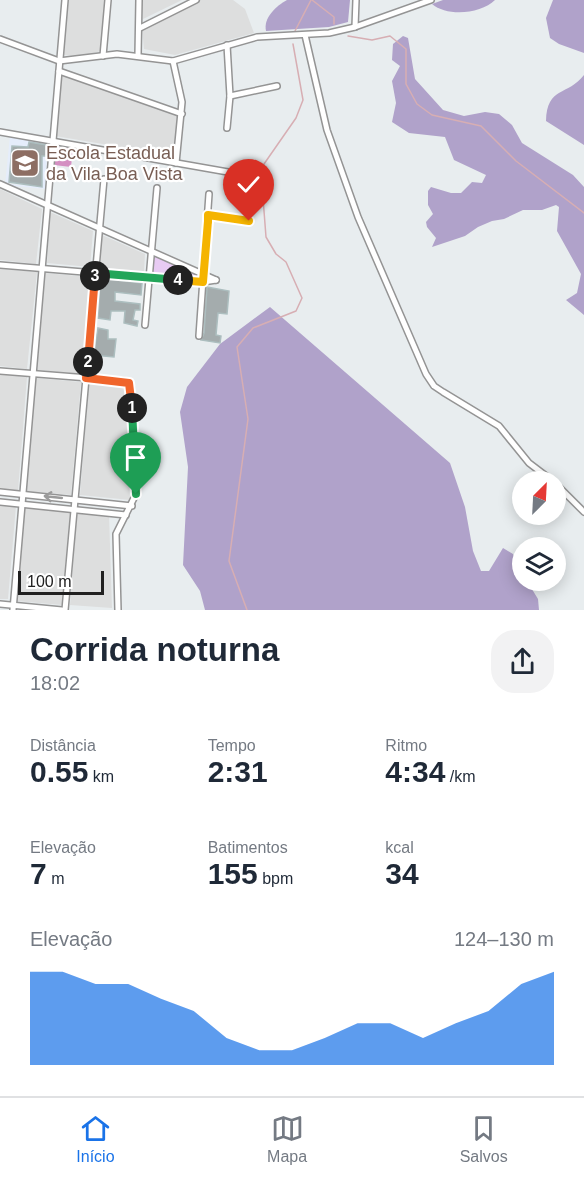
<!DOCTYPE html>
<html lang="pt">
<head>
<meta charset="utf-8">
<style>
	body { margin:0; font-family:Arial,sans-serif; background:#f2f2f3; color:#1f2937; height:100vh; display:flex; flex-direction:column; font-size:22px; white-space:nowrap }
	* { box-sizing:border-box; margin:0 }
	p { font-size:20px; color:#747a83 }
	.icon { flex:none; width:33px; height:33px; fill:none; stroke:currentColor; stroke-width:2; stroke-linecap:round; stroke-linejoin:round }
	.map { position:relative; height:610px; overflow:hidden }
	.details { display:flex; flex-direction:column; background:#fff; flex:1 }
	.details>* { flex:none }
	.needle { width:39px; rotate:24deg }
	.buttons { position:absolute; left:512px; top:471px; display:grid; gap:12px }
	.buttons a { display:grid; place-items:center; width:54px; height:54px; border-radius:50%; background:#fff; box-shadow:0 3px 15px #0003; font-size:30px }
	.scale { position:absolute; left:18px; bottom:15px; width:86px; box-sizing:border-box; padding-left:6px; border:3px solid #202020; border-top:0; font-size:16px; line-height:21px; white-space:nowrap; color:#202020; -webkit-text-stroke:4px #fff; paint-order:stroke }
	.pin { position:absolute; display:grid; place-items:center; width:51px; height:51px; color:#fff; margin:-62px -26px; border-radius:50% 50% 50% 0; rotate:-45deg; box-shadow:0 0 6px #0007 }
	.pin .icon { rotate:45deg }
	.km { position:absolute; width:30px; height:30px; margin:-15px; border-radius:50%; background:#222; color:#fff; font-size:16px; line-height:30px; text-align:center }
	.round { display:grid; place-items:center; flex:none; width:63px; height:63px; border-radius:24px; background:#f2f2f3 }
	.head { display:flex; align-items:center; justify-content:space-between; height:102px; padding:0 30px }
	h1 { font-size:33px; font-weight:700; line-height:45px }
	.figures { display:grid; grid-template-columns:repeat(3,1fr); gap:9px; height:102px; padding:6px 30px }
	.figures div { display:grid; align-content:center }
	.figures b { font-size:30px; font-weight:700 }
	.figures small { font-size:16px; font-weight:400 }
	.figures p { font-size:16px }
	.chart { height:168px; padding:12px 30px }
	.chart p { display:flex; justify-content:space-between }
	.chart svg { width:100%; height:108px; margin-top:6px; fill:#1a73e8; opacity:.7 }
	.tab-bar { display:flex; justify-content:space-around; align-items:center; height:84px; border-top:2px solid #e0e1e3; background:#fff; font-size:16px; color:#747a83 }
	.tab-bar a { display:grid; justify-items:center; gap:3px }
	.tab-bar .on { color:#1a73e8 }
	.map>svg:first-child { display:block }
</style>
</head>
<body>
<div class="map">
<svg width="584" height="610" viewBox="0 0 584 610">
	<rect width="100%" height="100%" fill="#e8edef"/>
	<g fill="#dddede">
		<path d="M67 0H105L101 51 81 56 62 55Z"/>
		<path d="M142 0H182L143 19Z"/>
		<path d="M200 0H233L245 9 254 33 175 55 144 49 142 28Z"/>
		<path d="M61 74 179 114 174 156 55 136Z"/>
		<path d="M0 189 42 209 36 264 0 260Z"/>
		<path d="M50 212 93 231 90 267 47 263Z"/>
		<path d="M102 235 145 254 144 272 99 267Z"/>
		<path d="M0 269 37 272 27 369 0 366Z"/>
		<path d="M45 273 90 277 82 374 37 370Z"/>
		<path d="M0 374 27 377 18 491 0 489Z"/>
		<path d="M36 378 81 382 71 495 25 491Z"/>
		<path d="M89 382 126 386 130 500 80 495Z"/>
		<path d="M0 504 16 506 8 599H0Z"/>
		<path d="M24 508 70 512 62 605 16 601Z"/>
		<path d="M77 511 109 514 112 608 70 605Z"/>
	</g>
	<path fill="#e5edfb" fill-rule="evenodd" d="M10 136 48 142 45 189 5 185ZM29 142H34V147L40 148V143L47 144 46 156H42V187L9 184V174L31 176 33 156 18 154 17 170H10L12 146 28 147Z"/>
	<g fill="#b0a2ca">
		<path d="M287 0H350L348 22 329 27 266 31C263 18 276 6 287 0Z"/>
		<path d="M443 0H495C481 14 447 17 432 4Z"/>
		<path d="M553 0H584V53L559 44 550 38 546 18Z"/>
		<path d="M403 36 408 38 415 79 443 110 464 116 485 112 499 114 512 125 522 143 573 175 584 187V315L566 300 577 293 581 274 557 231 559 207 556 205 542 210H523L504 219 492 221 478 227 465 236 432 247 436 238 427 227 426 222 433 214 428 205V191L431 187 451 193H461L472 182 482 183 486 175 454 160 445 137 409 133 392 122 396 103 392 81 400 66 392 60 393 44Z"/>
		<path d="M584 75V145L546 121C547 86 568 96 584 75Z"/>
		<path d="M270 307 450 463 465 507 473 551 481 571H489L503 548 513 554 522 580 527 581 538 599 539 610H205L200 591 183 565 188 467 180 412 187 387 220 344Z"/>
	</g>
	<path fill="#e8cbf3" d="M154 254 202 274 200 280 151 275Z"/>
	<path fill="#d490c2" d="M57 147 73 149 71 167 54 165Z"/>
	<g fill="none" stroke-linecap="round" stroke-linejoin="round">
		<g stroke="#d7aeb3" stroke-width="1.5">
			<path d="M312 0 334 17V24"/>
			<path d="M295 31 311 0"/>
			<path d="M348 36 372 40 390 36 406 49V84L417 104 432 115 481 126 516 161 584 213"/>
			<path d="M247 610 229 561 248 419 237 347 253 328 296 311 302 298 286 262 276 254 266 237 263 198 264 164 296 118 303 100 293 44"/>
		</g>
	</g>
	<g fill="#a4acad" stroke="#acbebf" stroke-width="1.5" fill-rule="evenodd">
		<path d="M29 142 47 145 46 156H42V187L9 182 12 146 28 147ZM18 154 33 156 31 176 17 175Z"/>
		<path d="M100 278 142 283 141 295 115 292V301L140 304V310H135L133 320 138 321 137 326 124 323 125 311H111L110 320 98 318Z"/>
		<path d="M207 287 229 291 227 314 218 313 216 335 221 336 220 343 201 340 204 333Z"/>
		<path d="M98 328 108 330V339H116L114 357 93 355Z"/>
	</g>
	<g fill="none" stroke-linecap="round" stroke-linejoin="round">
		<g stroke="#949494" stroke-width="8">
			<g id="street">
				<path d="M355 27 356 0"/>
				<path d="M140 28 196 0"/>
				<path d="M305 35 327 130 358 217 426 374 434 386 443 392 499 426 529 463 554 482"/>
				<path d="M0 39 59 61 117 54 173 61 257 37 329 33 355 27 431 0"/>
				<path d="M227 45 230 96 227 128"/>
				<path d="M138 55 139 0"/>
				<path d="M103 56 108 0"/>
				<path d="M173 61 182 102 176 163"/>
				<path d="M59 71 182 114"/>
				<path d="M230 96 277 86"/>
				<path d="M0 132 245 175"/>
				<path d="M0 184 216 280"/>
				<path d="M208 215 249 221"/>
				<path d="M0 265 203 282 216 280"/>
				<path d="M145 325 157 188"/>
				<path d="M199 336 209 194"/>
				<path d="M0 371 126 381 131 385 136 494 116 534 118 610"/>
				<path d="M555 483 584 512"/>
				<path d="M0 492 132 506"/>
				<path d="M0 502 126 515"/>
				<path d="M0 604 62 610"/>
				<path d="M13 610 65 0"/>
				<path d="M65 610 104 179"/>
			</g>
		</g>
		<use href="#street" stroke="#fff" stroke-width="5"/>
	</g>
	<defs><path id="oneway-shaft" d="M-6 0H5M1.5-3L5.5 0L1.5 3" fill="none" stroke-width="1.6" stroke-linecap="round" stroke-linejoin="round" transform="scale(1.5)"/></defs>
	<use stroke="#9b9b9b" href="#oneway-shaft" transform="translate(53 497) rotate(-174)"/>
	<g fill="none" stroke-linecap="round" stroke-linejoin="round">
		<g stroke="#fff" stroke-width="12">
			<path id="split-1" d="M132 408 136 494"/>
		</g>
		<g stroke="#fff" stroke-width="12">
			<path id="split-2" d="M88 362 86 378 129 383 132 408"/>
		</g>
		<g stroke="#fff" stroke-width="12">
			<path id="split-3" d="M88 362 95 276"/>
		</g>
		<g stroke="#fff" stroke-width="12">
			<path id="split-4" d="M95 276V273L178 280"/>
		</g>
		<g stroke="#fff" stroke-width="12">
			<path id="split-5" d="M178 280 203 282 208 221"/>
		</g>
		<g stroke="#fff" stroke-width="12">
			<path id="split-6" d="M208 221V215L249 221"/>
		</g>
		<use href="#split-1" stroke="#22a559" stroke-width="8"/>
		<use href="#split-2" stroke="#f0652b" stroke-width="8"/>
		<use href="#split-3" stroke="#f0652b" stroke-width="8"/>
		<use href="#split-4" stroke="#22a559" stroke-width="8"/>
		<use href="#split-5" stroke="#f5b400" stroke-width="8"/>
		<use href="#split-6" stroke="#f5b400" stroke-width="8"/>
	</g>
	<defs>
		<g id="school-square" transform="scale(1.5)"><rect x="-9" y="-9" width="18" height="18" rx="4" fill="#8d6e63" stroke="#fff"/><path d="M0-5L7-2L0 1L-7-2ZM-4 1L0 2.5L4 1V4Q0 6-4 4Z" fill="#fff"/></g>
	</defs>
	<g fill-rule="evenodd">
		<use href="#school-square" x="25" y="163"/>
	</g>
	<g text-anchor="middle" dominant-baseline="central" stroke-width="4.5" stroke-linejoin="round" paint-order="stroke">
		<g font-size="18" fill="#785e54" stroke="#fff" text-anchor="start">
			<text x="46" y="153">Escola Estadual<tspan x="46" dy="21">da Vila Boa Vista</tspan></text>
		</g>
	</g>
</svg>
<div class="buttons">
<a><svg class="needle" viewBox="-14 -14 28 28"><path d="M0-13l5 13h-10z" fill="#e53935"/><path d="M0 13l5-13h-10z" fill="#747a83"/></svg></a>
<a><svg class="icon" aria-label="layers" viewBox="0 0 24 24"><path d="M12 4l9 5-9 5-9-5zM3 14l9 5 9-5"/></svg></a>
</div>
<div class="scale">100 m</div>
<div class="pin" style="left:136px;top:494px;background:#1e9e55"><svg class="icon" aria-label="arrive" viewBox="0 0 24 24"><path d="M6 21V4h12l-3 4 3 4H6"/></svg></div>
<div class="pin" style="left:249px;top:221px;background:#d93025"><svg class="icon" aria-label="check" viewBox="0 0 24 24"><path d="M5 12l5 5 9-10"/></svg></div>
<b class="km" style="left:132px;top:408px">1</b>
<b class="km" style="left:88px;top:362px">2</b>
<b class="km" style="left:95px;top:276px">3</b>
<b class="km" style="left:178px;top:280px">4</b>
</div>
<section class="details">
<div class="head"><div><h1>Corrida noturna</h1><p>18:02</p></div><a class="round"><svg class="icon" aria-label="share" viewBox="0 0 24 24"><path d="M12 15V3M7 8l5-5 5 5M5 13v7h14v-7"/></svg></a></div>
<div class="figures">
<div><p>Distância</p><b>0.55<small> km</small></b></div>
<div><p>Tempo</p><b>2:31</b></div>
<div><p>Ritmo</p><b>4:34<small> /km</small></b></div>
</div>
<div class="figures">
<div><p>Elevação</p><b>7<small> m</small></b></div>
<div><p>Batimentos</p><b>155<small> bpm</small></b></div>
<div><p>kcal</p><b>34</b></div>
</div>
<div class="chart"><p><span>Elevação</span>124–130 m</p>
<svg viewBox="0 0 160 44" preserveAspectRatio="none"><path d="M0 44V6L10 6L20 11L30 11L40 17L50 22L60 33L70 38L80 38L90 33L100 27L110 27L120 33L130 27L140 22L150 11L160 6V44z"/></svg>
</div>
</section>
<nav class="tab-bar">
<a class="on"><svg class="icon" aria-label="home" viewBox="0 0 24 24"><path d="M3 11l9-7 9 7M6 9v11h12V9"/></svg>Início</a>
<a><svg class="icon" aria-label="map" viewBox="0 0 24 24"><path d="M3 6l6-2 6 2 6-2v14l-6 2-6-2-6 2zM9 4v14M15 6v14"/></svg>Mapa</a>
<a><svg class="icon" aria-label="saved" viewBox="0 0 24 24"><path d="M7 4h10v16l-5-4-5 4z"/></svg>Salvos</a>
</nav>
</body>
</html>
